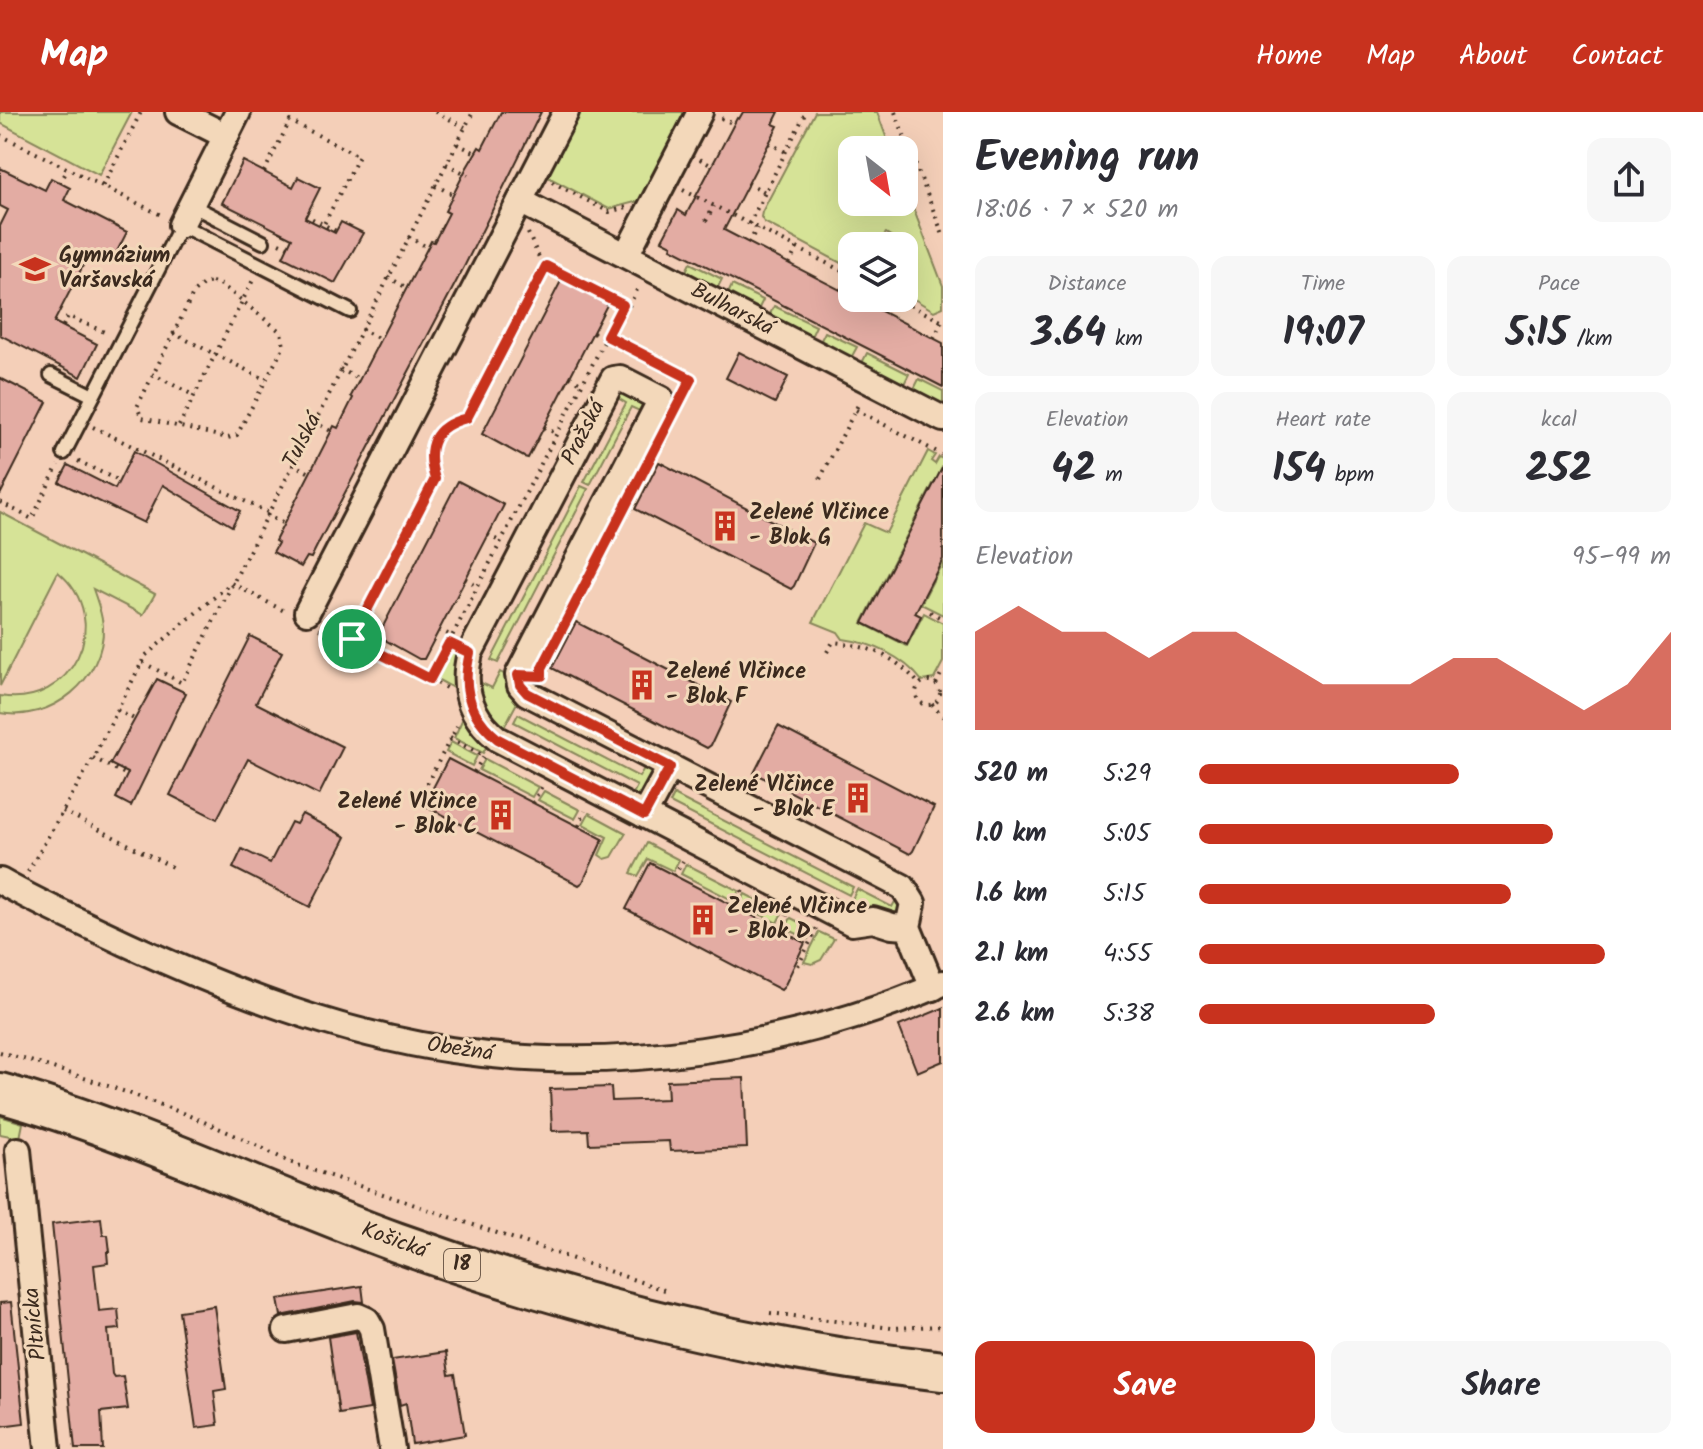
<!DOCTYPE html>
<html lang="en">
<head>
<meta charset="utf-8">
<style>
	body { margin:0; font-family:Kalam,sans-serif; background:#f7f7f7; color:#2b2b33; height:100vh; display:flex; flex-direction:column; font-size:30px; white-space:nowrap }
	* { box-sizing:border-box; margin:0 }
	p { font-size:26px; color:#7c7c81 }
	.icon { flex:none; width:44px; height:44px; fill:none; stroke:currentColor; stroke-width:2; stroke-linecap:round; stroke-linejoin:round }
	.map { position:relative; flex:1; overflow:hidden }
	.side { display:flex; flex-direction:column; background:#fff; width:760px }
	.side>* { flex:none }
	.needle { width:52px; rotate:149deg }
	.controls { position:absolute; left:838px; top:24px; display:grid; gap:16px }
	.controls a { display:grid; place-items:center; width:80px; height:80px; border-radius:16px; background:#fff; box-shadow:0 8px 32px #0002; font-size:40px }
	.pin { position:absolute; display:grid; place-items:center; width:68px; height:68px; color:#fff; margin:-34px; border:4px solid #fff; border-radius:50%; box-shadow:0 2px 8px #0007 }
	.round { display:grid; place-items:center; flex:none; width:84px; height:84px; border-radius:16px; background:#f7f7f7 }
	.overview { display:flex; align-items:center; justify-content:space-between; height:136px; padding:0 32px }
	h1 { font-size:44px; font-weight:800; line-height:60px }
	.figures { display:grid; grid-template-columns:repeat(3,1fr); gap:12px; height:136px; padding:8px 32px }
	.figures div { display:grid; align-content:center; border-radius:16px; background:#f7f7f7; text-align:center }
	.figures b { font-size:40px; font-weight:800 }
	.figures small { font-size:22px; font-weight:400 }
	.figures p { font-size:22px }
	.chart { height:224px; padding:16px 32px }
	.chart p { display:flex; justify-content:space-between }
	.chart svg { width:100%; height:144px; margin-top:8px; fill:#c8321e; opacity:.7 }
	.action { display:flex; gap:16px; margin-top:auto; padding:16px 32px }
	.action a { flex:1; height:92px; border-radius:16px; background:#c8321e; color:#fff; font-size:32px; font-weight:800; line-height:92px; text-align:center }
	.action a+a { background:#f7f7f7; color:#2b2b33 }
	ul { padding:0 32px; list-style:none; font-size:26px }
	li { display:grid; grid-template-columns:128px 96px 1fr; align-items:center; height:60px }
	li i { height:20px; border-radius:10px; background:#c8321e }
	header { display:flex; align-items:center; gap:48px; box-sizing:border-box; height:112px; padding:0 40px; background:#c8321e; color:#fff }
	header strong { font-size:38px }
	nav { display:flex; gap:44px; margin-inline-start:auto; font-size:28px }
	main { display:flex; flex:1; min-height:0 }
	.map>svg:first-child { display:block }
</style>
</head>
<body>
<header>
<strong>Map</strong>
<nav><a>Home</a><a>Map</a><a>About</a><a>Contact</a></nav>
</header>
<main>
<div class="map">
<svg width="943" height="1337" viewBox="0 0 943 1337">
	<rect width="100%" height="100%" fill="#f4cfb8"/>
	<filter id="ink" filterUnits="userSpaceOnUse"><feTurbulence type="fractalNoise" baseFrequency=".0125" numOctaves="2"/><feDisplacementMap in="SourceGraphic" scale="16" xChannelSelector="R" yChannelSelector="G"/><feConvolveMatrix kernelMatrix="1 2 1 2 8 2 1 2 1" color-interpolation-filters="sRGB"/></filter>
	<g filter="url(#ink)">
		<g fill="#d6e397" stroke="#88865a" stroke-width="2">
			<path d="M0 0H132L99 63 0 11Z"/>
			<path d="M581 0H685L639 89 609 97 546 64Z"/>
			<path d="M815 0H877L891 38H852V90H904V72L943 174V195L934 199 904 181V172L913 159 912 138 886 121 875 134H852V157L764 110 761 105 762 100Z"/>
			<path d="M690 151 722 167 717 177 685 161Z"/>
			<path d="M732 173 763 188 758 198 728 182Z"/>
			<path d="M774 194 816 214 811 225 769 204Z"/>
			<path d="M825 220 857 235 851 246 820 230Z"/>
			<path d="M867 241 909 262 904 272 862 251Z"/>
			<path d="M919 267 943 279V292L914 277Z"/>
			<path d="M620 279 643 292 646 302 631 295 590 373 584 370 626 291 611 282Z"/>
			<path d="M928 339 935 343 931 349 935 352 939 345 943 347V376L933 372 862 511 907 534 924 501 943 511V550L934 567 922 569C903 544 872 531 843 527L838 520 813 510 864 411 886 421Z"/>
			<path d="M581 374 588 377 498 551 491 548Z"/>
			<path d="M0 400 155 482 143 503 93 477C97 489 102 501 103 514 105 567 51 611 0 601V584C72 597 116 508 58 460L0 574Z"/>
			<path d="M943 449V503L921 492Z"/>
			<path d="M451 535 459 539 488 632 483 641 454 626 463 606 455 577 435 566Z"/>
			<path d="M500 560 509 565 520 585 501 621 487 608 475 568 492 576Z"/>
			<path d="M518 602 639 665 647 651 654 660 642 688H630L637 674 514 610Z"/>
			<path d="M451 630 477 644 472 654 446 640Z"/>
			<path d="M485 647 538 675 532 685 479 658Z"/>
			<path d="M544 679 580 698 575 707 538 688Z"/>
			<path d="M674 683 853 775 849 783 670 691Z"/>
			<path d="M589 701 626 721 612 745 605 747 599 743 607 725 583 712Z"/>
			<path d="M647 731 679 748 673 759 648 747 638 764 631 761Z"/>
			<path d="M686 752 739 779 734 789 681 762Z"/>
			<path d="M857 777 892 795 900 781 901 796 895 807 846 799Z"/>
			<path d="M745 782 782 801 777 811 740 792Z"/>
			<path d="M791 806 813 817 808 827 785 816Z"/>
			<path d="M819 820 834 827 821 848 812 852 804 850Z"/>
			<path d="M0 1004 23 1011 20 1026 0 1022Z"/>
		</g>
		<g fill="#e3aca3" stroke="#3b2a1e" stroke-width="2">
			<path d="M501 0H541L465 153 319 430 311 446 307 445 301 455 273 440 278 431 275 429 334 314 338 316 353 286 351 284 431 129 434 130 449 101 445 99 466 57 479 35 482 37Z"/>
			<path d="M743 0H779L773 12 778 14 724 118 943 231V275L671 136 672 133 662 128 678 98 686 103 737 6 739 7Z"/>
			<path d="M243 49 293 75 298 65 320 76 305 106 335 121 341 110 363 121 335 171 283 145 292 126 222 91Z"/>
			<path d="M0 56 45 78 51 66 70 76 64 88 127 120 111 151 90 140 54 210 97 232 81 265 0 223V114L8 98 0 94Z"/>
			<path d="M562 167 608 191 528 346 524 345 482 322Z"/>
			<path d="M739 240 788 265 775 291 726 266Z"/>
			<path d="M0 266 47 290 0 383Z"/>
			<path d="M134 339 240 399 232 414 163 373 144 411 59 370 68 353 115 377Z"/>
			<path d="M659 350 814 431 794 474 791 477 635 397Z"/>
			<path d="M943 354V447L915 501 921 504 907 533 863 511Z"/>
			<path d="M458 369 504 393 424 547H419L378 524Z"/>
			<path d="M576 510 731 590 711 633 707 636 552 556Z"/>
			<path d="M250 524 282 540 256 591 343 635 319 683 248 647 217 707 170 683Z"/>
			<path d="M157 567 186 581 131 694 116 686 128 661 110 652Z"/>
			<path d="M778 614 934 695 913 739 910 742 754 661Z"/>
			<path d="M448 647 603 727 583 770 579 773 424 693Z"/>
			<path d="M302 702 346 725 310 795 233 756 242 737 270 751 291 710 296 712Z"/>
			<path d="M650 751 805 831 784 875 781 878 626 797Z"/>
			<path d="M943 896V949L917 960 899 914Z"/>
			<path d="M744 966 747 1036 670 1039 669 1029 589 1032 588 1018 552 1019 550 977 611 975 612 989 668 987 667 969Z"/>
			<path d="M101 1106 103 1123H108L110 1140H107L108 1151 94 1153 99 1199 118 1197 120 1217 108 1218 112 1262 114 1265 123 1264 128 1297 101 1300 103 1337H75L52 1112Z"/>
			<path d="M362 1174 364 1190 355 1189 281 1204 278 1187Z"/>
			<path d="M11 1190 24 1311 0 1314V1191Z"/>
			<path d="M214 1194 226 1277 214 1279 218 1313 196 1316 179 1199Z"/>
			<path d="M356 1220 370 1297 339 1302 328 1225Z"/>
			<path d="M446 1240 449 1263 455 1262 465 1323 412 1332 406 1291 400 1293 392 1248Z"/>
		</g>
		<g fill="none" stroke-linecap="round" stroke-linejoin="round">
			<g stroke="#3b2a1e" stroke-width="18">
				<g id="lane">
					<path d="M191 93 263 130"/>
					<path d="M51 263 93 284"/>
					<path d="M64 341 181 113 350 199"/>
				</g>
			</g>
			<g stroke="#3b2a1e" stroke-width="30">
				<g id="street">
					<path d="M178 0 226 24"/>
					<path d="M520 89 943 307"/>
					<path d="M181 113 238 0"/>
					<path d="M626 143 700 0"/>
					<path d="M307 500 566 0"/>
					<path d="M644 703 670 655"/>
					<path d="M0 769C40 792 83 811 125 831 229 879 337 921 451 938 611 963 795 936 943 871"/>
					<path d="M908 815 892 814 873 808 852 811 498 627C470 605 461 576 470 541L613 267 620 266 661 287 518 563 520 573 527 581 903 775 913 791 908 815 933 876"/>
					<path d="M18 1038 48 1337"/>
					<path d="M286 1218 358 1204 367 1208 372 1217 392 1337"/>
				</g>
			</g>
			<g stroke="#3b2a1e" stroke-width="44">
				<path id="primary" d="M0 981C136 1019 264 1082 396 1130 574 1194 755 1239 943 1259"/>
			</g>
			<g stroke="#3b2a1e" stroke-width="4" stroke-dasharray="2 6" stroke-linecap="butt">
				<path d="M435 0 465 15"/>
				<path d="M895 0 943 123"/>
				<path d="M721 6 734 12"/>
				<path d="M0 23 161 103"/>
				<path d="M769 31 786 40"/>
				<path d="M457 32 476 41"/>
				<path d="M700 47 712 54"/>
				<path d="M446 52 468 63"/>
				<path d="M264 60 290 9 359 44 324 112"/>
				<path d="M552 70 609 100 627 95"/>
				<path d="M60 71 68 57"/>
				<path d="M748 71 765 80"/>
				<path d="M435 73 454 83"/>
				<path d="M103 74 141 0"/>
				<path d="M683 78 852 164"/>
				<path d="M305 103 336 119"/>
				<path d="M706 109 714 94"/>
				<path d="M749 112 806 0"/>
				<path d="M528 121 542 152 546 154"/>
				<path d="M408 125 427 135"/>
				<path d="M279 131 288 135"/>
				<path d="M749 131 757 116"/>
				<path d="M789 152 797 136"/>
				<path d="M546 154 623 193 430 567 352 527 435 367C425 335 433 313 467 306Z"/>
				<path d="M388 165 407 176"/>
				<path d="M212 170 222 173 281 220 284 234 237 323 228 326 142 306 137 295 194 180 203 172Z"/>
				<path d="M841 178 849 162"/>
				<path d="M896 186 943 210"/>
				<path d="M623 193 628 196 639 174"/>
				<path d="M882 199 889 186"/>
				<path d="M63 214 68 204 109 222"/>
				<path d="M361 217 380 227"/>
				<path d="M173 221 266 268"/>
				<path d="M593 221 606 227"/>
				<path d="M607 224 691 267 683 281"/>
				<path d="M934 226 942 210"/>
				<path d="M340 257 359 267"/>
				<path d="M152 262 195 284"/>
				<path d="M570 265 583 272"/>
				<path d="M856 298 943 343"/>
				<path d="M314 310 331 319"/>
				<path d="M179 314 254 166"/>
				<path d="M93 315 267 400"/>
				<path d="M544 315 557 322"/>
				<path d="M78 349 119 369"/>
				<path d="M292 352 310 361"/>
				<path d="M820 367 860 289"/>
				<path d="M0 390 32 407 58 353"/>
				<path d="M266 403 284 412"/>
				<path d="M488 423 501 430"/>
				<path d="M465 467 478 474"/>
				<path d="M930 500 943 507"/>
				<path d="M319 517 352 527"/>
				<path d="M439 518 452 524"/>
				<path d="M827 540 833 530C869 534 896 544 919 572"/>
				<path d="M142 550 145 544 231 471 286 500"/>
				<path d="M430 567 446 576"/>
				<circle cx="928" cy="581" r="12"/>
				<path d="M936 572 943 558"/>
				<path d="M932 592 943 605"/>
				<path d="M117 598 136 608"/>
				<path d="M450 626 480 642"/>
				<path d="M93 646 127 663"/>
				<path d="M474 660 485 642"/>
				<path d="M533 691 542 674"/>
				<path d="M416 693 457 614"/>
				<path d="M63 699 172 755"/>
				<path d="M579 714 585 699"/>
				<path d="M28 760 93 646 142 550 182 571 473 0"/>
				<path d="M674 764 683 749"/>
				<path d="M735 795 743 778"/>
				<path d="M779 818 787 803"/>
				<path d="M798 854 817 816"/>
				<path d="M0 940C95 968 202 1003 289 1050L664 1178"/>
				<path d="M770 1201 892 1216 943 1214"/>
			</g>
			<use href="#lane" stroke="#f3d8ba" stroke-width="12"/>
			<use href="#street" stroke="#f3d8ba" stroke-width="24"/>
			<use href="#primary" stroke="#f3d8ba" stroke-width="38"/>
		</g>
	</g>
	<g fill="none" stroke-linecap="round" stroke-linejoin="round" filter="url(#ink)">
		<g stroke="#fff" stroke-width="16">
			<path id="route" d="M546 154 623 193 607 224 691 267 542 556V564L518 563 520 573 527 581 670 655 644 703 498 627C470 605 461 576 470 541L449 531 430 567 352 527 435 367C425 335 433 314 467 306Z"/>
		</g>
		<use href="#route" stroke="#c8321e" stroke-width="10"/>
	</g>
	<defs>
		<g id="school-bare" transform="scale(2.4)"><path d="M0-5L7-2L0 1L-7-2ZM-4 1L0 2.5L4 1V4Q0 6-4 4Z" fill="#c8321e" stroke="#f3d8ba" stroke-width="2.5" paint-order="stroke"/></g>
		<g id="building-bare" transform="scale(2.4)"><path d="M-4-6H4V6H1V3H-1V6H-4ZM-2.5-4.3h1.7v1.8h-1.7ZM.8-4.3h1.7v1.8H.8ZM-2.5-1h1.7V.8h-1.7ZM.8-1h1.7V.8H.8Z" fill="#c8321e" stroke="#f3d8ba" stroke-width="2.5" paint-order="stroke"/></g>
	</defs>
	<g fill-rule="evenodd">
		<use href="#school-bare" x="35" y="157"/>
		<use href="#building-bare" x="725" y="414"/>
		<use href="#building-bare" x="642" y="573"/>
		<use href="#building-bare" x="858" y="686"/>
		<use href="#building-bare" x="501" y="703"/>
		<use href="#building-bare" x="703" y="808"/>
	</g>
	<g text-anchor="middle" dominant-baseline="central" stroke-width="6" stroke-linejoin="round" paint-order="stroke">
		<rect fill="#f3d8ba" stroke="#725e4d" stroke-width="2" x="444" y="1137" width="36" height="32" rx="6"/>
		<g font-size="20" font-weight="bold" fill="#3b2a1e">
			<text x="462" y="1153">18</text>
		</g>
		<g font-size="22" font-weight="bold" fill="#3b2a1e" stroke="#f3d8ba" text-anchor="start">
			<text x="59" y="144">Gymnázium<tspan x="59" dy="25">Varšavská</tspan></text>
			<text x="749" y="401">Zelené Vlčince<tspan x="749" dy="25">- Blok G</tspan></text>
			<text x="666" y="560">Zelené Vlčince<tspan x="666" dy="25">- Blok F</tspan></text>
			<text x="834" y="673" text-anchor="end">Zelené Vlčince<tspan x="834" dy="25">- Blok E</tspan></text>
			<text x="477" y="690" text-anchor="end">Zelené Vlčince<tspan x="477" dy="25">- Blok C</tspan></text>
			<text x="727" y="795">Zelené Vlčince<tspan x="727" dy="25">- Blok D</tspan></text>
		</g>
		<g font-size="22" fill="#3b2a1e" stroke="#f3d8ba">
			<text transform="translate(732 198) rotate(27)">Bulharská</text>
			<text transform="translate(584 321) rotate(-63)">Pražská</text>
			<text transform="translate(303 329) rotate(-63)">Tulská</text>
			<text transform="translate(460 938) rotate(8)">Obežná</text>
			<text transform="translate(394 1129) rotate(20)">Košická</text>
			<text transform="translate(36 1212) rotate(-96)">Pltnícka</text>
		</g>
	</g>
</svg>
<div class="controls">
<a><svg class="needle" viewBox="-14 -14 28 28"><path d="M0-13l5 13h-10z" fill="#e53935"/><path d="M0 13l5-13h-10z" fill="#7c7c81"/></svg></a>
<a><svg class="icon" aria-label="layers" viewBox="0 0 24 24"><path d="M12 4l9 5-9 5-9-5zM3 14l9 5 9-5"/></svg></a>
</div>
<div class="pin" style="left:352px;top:527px;background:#1e9e55"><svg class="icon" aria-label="arrive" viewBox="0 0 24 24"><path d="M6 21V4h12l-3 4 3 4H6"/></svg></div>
</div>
<section class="side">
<div class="overview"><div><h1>Evening run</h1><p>18:06 · 7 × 520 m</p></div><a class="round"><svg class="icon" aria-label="share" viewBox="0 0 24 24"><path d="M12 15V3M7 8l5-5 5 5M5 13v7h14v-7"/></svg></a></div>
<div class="figures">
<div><p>Distance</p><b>3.64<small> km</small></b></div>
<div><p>Time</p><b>19:07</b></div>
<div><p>Pace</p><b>5:15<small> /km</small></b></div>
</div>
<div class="figures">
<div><p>Elevation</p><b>42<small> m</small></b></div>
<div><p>Heart rate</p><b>154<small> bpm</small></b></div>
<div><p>kcal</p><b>252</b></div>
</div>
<div class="chart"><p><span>Elevation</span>95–99 m</p>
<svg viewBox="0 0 160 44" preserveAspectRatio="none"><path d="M0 44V14L10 6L20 14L30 14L40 22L50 14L60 14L70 22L80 30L90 30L100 30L110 22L120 22L130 30L140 38L150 30L160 14V44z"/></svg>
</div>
<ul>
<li><b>520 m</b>5:29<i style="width:55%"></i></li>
<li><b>1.0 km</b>5:05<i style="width:75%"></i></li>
<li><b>1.6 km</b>5:15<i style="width:66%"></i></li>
<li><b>2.1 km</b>4:55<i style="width:86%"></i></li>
<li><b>2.6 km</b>5:38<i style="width:50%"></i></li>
</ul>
<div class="action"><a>Save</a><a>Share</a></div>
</section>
</main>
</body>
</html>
